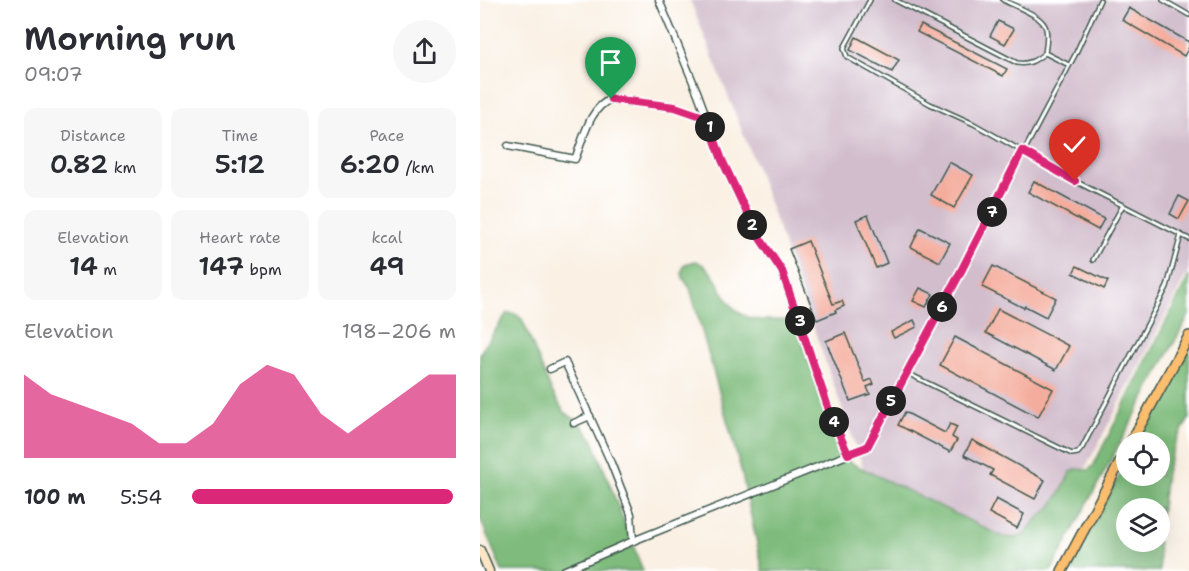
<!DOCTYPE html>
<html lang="en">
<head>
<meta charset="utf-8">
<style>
	body { margin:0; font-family:"Shantell Sans",sans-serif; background:#f7f7f7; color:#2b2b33; height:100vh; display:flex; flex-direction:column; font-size:22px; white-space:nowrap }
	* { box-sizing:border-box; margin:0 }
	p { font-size:20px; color:#7c7c81 }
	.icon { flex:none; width:33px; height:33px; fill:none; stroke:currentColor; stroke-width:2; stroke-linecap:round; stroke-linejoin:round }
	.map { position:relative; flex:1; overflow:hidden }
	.side { display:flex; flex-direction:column; background:#fff; width:480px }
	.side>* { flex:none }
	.tools { position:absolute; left:636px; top:432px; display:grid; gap:12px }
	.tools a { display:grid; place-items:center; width:54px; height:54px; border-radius:50%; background:#fff; box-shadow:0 6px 24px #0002; font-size:30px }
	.pin { position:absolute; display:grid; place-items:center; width:51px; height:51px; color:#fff; margin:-62px -26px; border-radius:50% 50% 50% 0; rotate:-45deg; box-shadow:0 0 6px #0007 }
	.pin .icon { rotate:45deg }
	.km { position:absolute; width:30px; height:30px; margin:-15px; border-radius:50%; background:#222; color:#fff; font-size:16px; line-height:30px; text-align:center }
	.round { display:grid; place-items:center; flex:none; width:63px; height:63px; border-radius:32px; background:#f7f7f7 }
	.headline { display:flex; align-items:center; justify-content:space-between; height:102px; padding:0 24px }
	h1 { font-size:33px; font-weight:600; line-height:45px }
	.figures { display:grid; grid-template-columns:repeat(3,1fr); gap:9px; height:102px; padding:6px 24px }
	.figures div { display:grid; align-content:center; border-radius:12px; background:#f7f7f7; text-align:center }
	.figures b { font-size:26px; font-weight:600 }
	.figures small { font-size:16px; font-weight:400 }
	.figures p { font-size:16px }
	.chart { height:168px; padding:12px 24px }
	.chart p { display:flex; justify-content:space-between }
	.chart svg { width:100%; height:108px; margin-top:6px; fill:#db2777; opacity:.7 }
	ul { padding:0 24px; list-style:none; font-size:20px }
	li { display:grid; grid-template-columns:96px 72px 1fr; align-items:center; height:45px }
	li i { height:15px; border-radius:8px; background:#db2777 }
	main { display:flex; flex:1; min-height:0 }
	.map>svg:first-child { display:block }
</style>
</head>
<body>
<main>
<section class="side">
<div class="headline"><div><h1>Morning run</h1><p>09:07</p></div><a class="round"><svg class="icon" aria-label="share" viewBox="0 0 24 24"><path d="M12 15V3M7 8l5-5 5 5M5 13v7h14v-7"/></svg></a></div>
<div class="figures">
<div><p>Distance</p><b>0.82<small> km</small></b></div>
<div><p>Time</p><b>5:12</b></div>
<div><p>Pace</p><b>6:20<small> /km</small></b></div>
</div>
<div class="figures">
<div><p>Elevation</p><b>14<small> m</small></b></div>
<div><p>Heart rate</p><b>147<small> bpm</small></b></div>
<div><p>kcal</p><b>49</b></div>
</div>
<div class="chart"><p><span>Elevation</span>198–206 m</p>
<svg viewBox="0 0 160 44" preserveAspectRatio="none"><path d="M0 44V10L10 18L20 22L30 26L40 30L50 38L60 38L70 30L80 14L90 6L100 10L110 26L120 34L130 26L140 18L150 10L160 10V44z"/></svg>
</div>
<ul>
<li><b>100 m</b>5:54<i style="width:99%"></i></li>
</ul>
</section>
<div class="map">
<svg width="709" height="571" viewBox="0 0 709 571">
	<rect width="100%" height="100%" fill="#fff"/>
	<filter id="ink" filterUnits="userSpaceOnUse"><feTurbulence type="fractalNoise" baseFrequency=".0167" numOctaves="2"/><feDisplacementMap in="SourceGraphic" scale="12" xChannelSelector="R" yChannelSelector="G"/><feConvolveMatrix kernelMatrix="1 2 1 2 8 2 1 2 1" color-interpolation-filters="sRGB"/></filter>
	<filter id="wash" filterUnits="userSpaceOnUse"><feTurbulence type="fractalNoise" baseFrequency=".008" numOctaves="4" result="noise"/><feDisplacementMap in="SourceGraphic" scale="24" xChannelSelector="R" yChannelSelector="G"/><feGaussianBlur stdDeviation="1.35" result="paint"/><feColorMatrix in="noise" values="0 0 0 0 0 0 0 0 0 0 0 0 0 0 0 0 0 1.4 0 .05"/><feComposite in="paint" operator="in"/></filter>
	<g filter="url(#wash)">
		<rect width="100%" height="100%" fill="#faf0e3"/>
		<path fill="#d1bdcc" d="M210 0H709V270L553 569 384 470 276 166Z"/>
		<g fill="#7ebb7b" stroke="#4e7c58" stroke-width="1.5">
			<path d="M216 261C244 273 239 311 274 319 285 321 300 320 312 320L317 327 361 455 371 463 523 537 535 538 544 535 557 519 570 508 582 490 590 473 596 469 608 470 613 466 709 276V315L571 571H283L261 470 210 288C203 279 199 274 205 264Z"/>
			<path d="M27 313 35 314 42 319 71 390 84 412 98 421 112 438 163 571H22L0 518V353Z"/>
			<path d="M709 348V419L696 441 686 472 680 525V508H646V542H678L680 571H589L646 463V476H680V442H657Z"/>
		</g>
		<g id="blocks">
			<g fill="#f4ad9d">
				<path d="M649 8 709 42V47L704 56 642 20Z"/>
				<path d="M518 21 534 29 525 44 510 36Z"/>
				<path d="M441 25 527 69 523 76 437 32Z"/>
				<path d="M376 37 419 60 412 72 370 50Z"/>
				<path d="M469 162 493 175 474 208 451 195Z"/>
				<path d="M554 181 624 219 618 230 548 192Z"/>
				<path d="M699 196 709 201 699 219 690 214Z"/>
				<path d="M388 215 407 263 396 268 376 220Z"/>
				<path d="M440 228 470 243 460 262 431 247Z"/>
				<path d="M328 241 353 304 362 301 364 306 355 310 356 312 337 320 309 249Z"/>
				<path d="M513 266 576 298 566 317 545 306 544 308 502 287Z"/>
				<path d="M597 266 628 281 624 289 593 273Z"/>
				<path d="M440 288 453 294 446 307 433 301Z"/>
				<path d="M518 309 589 346 576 370 506 333Z"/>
				<path d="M434 320 437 327 414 338 411 332Z"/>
				<path d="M365 333 385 382 392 379 394 384 387 387 390 394 370 401 346 341Z"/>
				<path d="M475 337 573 389 558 417 460 365Z"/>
				<path d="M425 412 465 433 470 424 477 427 472 437 477 440 470 452 418 425Z"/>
				<path d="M492 440 565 480 555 499 510 475 513 470 484 455Z"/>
				<path d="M516 499 544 514 537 528 509 513Z"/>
			</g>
		</g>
	</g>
	<g filter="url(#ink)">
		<use href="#blocks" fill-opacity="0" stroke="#40584e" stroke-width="1.5"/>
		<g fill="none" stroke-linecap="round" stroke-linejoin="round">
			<g stroke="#40584e" stroke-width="6">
				<g id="lane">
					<path d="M390 0 364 48 367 57 450 104 494 124 595 181 709 239"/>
					<path d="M415 0 537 63C549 65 556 60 565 53"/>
					<path d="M523 0C534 6 564 16 566 29 568 37 566 46 565 53L589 65"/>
					<path d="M683 0 709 15"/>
					<path d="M613 260 643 205"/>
					<path d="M427 373 592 454 598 453 602 448 687 287 701 235"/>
					<path d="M387 447 595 55 620 0"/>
				</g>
			</g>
			<g stroke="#40584e" stroke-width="9">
				<g id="street">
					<path d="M179 0 218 94 242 160 277 234 302 271 350 413 368 454"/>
					<path d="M28 146 95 159C104 138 109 108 131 99L195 107 227 118"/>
					<path d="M70 369 85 362 131 463 151 514 153 541"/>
					<path d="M94 423 110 416"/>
					<path d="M83 571 153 541 387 447"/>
				</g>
			</g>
			<g stroke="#40584e" stroke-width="11">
				<path id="secondary" d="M0 550 9 571"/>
			</g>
			<g stroke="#40584e" stroke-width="12">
				<g id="primary">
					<path d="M651 442 709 336"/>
					<path d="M582 571 646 451"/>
				</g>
			</g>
			<use href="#lane" stroke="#fff" stroke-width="3"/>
			<use href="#street" stroke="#fff" stroke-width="6"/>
			<use href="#secondary" stroke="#fde5c5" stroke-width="8"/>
			<use href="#primary" stroke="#fbbd6e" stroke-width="9"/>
		</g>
	</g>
	<g fill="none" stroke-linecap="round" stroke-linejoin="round" filter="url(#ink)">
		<g stroke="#fff" stroke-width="12">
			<path id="route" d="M131 99 195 107 227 118 242 160 277 234 302 271 350 413 368 454 387 447 478 277 542 151 595 181"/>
		</g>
		<use href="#route" stroke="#db2777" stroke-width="8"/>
	</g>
</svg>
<div class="tools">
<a><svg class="icon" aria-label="locate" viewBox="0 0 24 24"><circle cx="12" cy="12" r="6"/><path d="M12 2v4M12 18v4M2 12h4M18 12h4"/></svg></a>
<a><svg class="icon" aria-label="layers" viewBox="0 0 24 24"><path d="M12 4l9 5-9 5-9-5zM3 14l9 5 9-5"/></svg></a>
</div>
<div class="pin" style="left:131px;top:99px;background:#1e9e55"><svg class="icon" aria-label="arrive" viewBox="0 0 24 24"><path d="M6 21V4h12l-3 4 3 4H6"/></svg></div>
<div class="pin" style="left:595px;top:181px;background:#d93025"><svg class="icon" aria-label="check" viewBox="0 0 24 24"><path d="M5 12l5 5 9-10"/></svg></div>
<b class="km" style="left:230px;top:127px">1</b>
<b class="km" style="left:272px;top:225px">2</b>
<b class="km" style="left:320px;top:321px">3</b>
<b class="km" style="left:354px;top:422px">4</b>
<b class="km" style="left:411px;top:401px">5</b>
<b class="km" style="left:462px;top:307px">6</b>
<b class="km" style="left:512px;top:212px">7</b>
</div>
</main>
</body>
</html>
